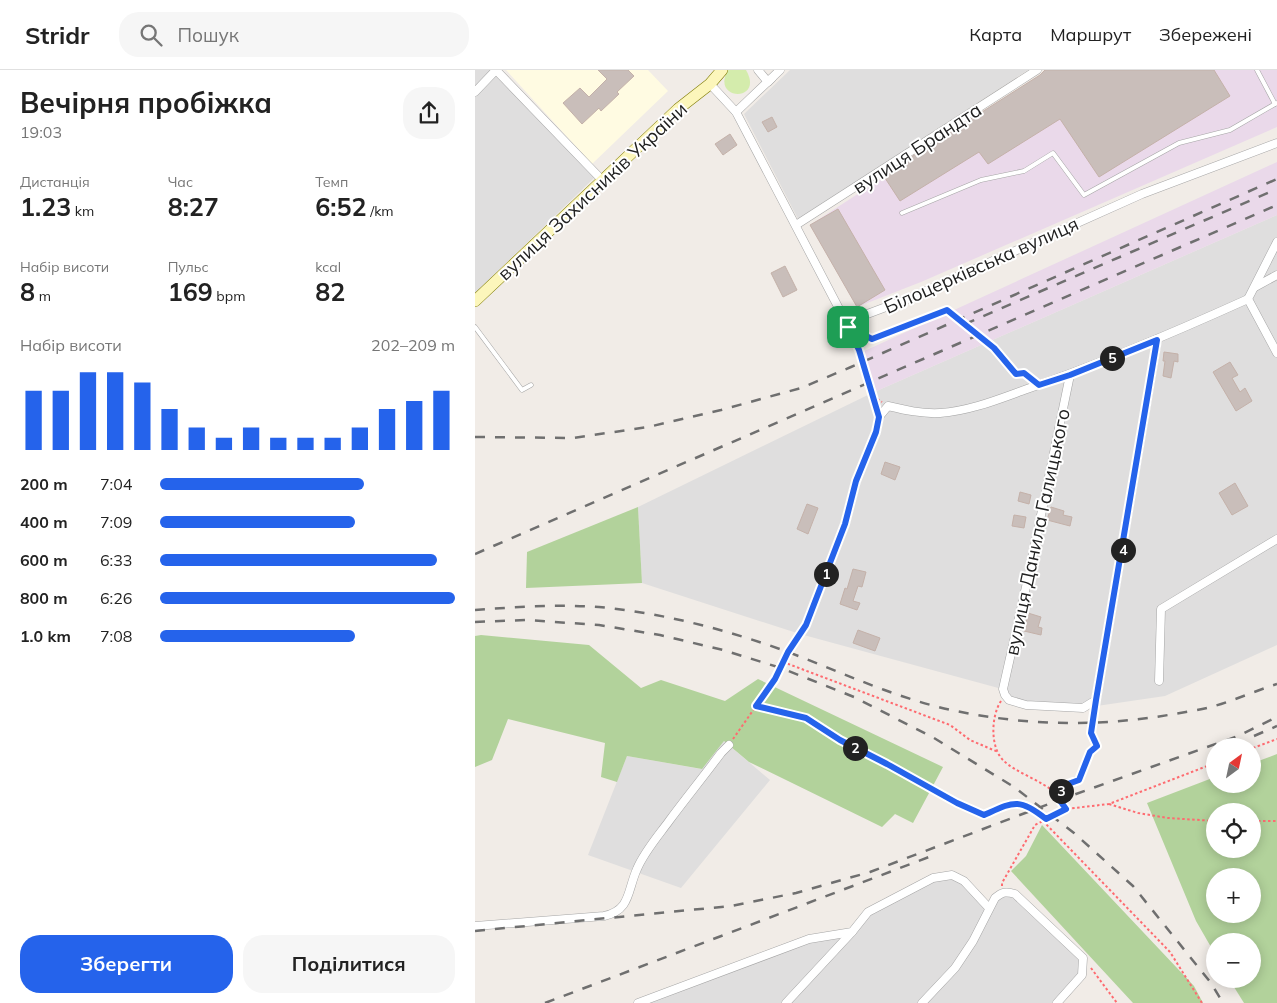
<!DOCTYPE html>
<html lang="uk">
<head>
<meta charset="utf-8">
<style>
	body { margin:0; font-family:Mulish,sans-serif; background:#f6f6f6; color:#222; height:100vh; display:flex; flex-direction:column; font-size:19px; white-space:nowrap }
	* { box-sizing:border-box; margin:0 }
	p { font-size:16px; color:#767676 }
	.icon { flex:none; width:28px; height:28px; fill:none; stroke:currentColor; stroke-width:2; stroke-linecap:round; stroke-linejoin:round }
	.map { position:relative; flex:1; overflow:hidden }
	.side { display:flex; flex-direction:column; background:#fff; width:475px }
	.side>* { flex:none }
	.needle { width:32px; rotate:33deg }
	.fabs { position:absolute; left:731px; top:668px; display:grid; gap:10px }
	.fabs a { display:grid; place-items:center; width:55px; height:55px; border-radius:50%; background:#fff; box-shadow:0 2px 12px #0003; font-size:25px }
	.pin { position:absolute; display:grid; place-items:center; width:42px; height:42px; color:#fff; margin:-21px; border-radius:10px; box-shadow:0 2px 8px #0006 }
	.km { position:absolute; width:25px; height:25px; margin:-12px; border-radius:50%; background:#222; color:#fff; font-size:14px; line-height:25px; text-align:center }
	.round { display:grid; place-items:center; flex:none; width:52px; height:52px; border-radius:20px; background:#f6f6f6 }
	.headline { display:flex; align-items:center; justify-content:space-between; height:85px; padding:0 20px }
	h1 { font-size:28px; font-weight:700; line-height:38px }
	.stats { display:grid; grid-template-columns:repeat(3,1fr); gap:8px; height:85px; padding:5px 20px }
	.stats div { display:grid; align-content:center }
	.stats b { font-size:25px; font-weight:700 }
	.stats small { font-size:14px; font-weight:400 }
	.stats p { font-size:14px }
	.chart { height:140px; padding:10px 20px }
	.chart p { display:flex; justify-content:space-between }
	.chart svg { width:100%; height:90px; margin-top:5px; stroke:#2563eb; stroke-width:6 }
	.action { display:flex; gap:10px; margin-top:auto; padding:10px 20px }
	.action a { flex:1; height:58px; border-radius:20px; background:#2563eb; color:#fff; font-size:20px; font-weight:700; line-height:58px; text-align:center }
	.action a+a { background:#f6f6f6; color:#222 }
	ul { padding:0 20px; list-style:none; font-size:16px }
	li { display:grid; grid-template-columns:80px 60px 1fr; align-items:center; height:38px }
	li i { height:12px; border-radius:6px; background:#2563eb }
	header { display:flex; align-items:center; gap:30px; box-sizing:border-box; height:70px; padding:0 25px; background:#fff; border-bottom:1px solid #e0e0e0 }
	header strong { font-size:24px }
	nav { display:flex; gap:28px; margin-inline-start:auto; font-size:18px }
	.search { width:350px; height:45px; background:#f6f6f6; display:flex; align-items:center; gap:12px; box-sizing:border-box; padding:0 18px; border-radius:20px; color:#767676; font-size:19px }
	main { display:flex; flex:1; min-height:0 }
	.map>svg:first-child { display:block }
</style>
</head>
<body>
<header>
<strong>Stridr</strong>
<div class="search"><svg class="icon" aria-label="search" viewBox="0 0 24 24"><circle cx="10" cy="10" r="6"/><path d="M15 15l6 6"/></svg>Пошук</div>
<nav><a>Карта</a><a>Маршрут</a><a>Збережені</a></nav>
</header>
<main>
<section class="side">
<div class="headline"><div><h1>Вечірня пробіжка</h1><p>19:03</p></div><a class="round"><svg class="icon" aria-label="share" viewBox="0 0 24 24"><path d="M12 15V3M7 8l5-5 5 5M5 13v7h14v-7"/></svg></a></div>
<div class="stats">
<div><p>Дистанція</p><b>1.23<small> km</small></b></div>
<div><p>Час</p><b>8:27</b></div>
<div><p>Темп</p><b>6:52<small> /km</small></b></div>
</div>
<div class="stats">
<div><p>Набір висоти</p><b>8<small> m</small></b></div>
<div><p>Пульс</p><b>169<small> bpm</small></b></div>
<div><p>kcal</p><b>82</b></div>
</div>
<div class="chart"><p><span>Набір висоти</span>202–209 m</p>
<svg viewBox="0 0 160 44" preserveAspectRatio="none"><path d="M5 44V15M15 44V15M25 44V6M35 44V6M45 44V11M55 44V24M65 44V33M75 44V38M85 44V33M95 44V38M105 44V38M115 44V38M125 44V33M135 44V24M145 44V20M155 44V15"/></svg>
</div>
<ul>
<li><b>200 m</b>7:04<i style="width:69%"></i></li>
<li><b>400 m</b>7:09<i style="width:66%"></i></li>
<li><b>600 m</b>6:33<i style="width:94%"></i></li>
<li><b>800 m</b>6:26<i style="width:100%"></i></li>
<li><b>1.0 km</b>7:08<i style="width:66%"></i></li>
</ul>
<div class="action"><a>Зберегти</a><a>Поділитися</a></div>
</section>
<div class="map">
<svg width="802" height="933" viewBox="0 0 802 933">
	<rect width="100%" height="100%" fill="#f1ece7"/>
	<g fill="#dfdede">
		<path d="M0 0H15L120 107 0 223Z"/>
		<path d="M315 0H553L323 149 269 44Z"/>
		<path d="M802 145V575L690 626 608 638 534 630 527 619 325 564 167 513 163 437 397 323Z"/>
		<path d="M249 671 295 710 206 818 113 785 152 686 226 699Z"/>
		<path d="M477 805 514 838 520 828 534 822 608 888 607 905 582 933H163L334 869 377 862 393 842 458 808Z"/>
	</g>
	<g fill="#ead9ea">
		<path d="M574 0H802V57L446 212 382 237 335 155Z"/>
		<path d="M802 92V145L397 323 385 283Z"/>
	</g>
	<path fill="#fffbe2" d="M31 0H173L193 21 117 94Z"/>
	<path fill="#d4ecac" d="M253 0H271C290 33 235 31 253 0Z"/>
	<g fill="#b2d29b" fill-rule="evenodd">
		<path d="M163 437 167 513 51 518 52 482Z"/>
		<path d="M6 565 114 575 166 618 186 610 250 631 283 609 468 697 438 753 420 744 407 757 274 692 249 671 227 699 152 686 142 712 126 707 130 673 33 649 17 690 0 697V566Z"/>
		<path d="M802 684V933H769L754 909H778V871H740V884L721 851 672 733 740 707V714H778V693ZM778 741V779H740V741ZM740 806H778V844H740Z"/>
		<path d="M567 755 719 916 728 933H658L536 801 551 786Z"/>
	</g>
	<g fill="#c9beba" stroke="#c4b1a9">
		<path d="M123 0H153L159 6 142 22 144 24 126 41 124 38 107 54 88 33 105 18 114 27 132 9Z"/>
		<path d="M570 0H739L755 26 624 107 585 49 513 94 504 82 425 131 408 105 565 5Z"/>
		<path d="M297 47 302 57 293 62 287 52Z"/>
		<path d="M255 64 262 75 248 85 240 74Z"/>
		<path d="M363 139 410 220 382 237 335 155Z"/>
		<path d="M310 196 322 220 308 227 296 203Z"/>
		<path d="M689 282 703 284V292L699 291 696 308 688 306 690 291H688Z"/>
		<path d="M755 292 763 305 757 308 765 322 770 318 777 331 761 341 738 302Z"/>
		<path d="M410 392 425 397 420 410 406 404Z"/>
		<path d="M760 413 773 436 757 445 744 423Z"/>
		<path d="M545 422 556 425 554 434 543 431Z"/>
		<path d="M332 434 343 438 333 464 322 459Z"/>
		<path d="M576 437 589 441 588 445 597 447 595 456 572 450Z"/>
		<path d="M539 445 551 447 549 458 537 456Z"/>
		<path d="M378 499 391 502 387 517 383 516 378 531 385 533 382 540 365 534 370 518 372 519Z"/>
		<path d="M553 543 566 547 563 557 567 558 566 565 549 561Z"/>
		<path d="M383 560 405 568 400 581 378 573Z"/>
	</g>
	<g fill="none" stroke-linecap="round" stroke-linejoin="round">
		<g stroke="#a5a5a5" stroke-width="5">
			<g id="lane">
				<path d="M782 0 800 34 802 33"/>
				<path d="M427 143 506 110 549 101 578 83 609 125 704 73 755 60 800 34"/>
				<path d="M0 257 47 320 56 315"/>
			</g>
		</g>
		<g stroke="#a5a5a5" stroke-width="9">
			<g id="street">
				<path d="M21 0 127 110"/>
				<path d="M283 0 293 12 297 8"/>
				<path d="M235 14 261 42 371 252 435 228 667 124 802 73"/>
				<path d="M0 22 21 0"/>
				<path d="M261 42 305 0"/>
				<path d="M321 155 562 0"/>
				<path d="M802 172 773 229 802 283"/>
				<path d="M780 217 802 205"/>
				<path d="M595 305 553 508 528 619 530 625 534 630 551 635 608 638 621 630 682 271"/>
				<path d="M331 555 370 454 381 411 401 362 404 347 413 336C430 340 447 344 465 343 495 341 524 329 552 319 628 293 700 262 773 229"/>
				<path d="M684 611 686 539 802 469"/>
				<path d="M0 856 129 846C156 840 152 821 162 799 169 782 183 766 194 751 211 728 229 706 246 683L254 675"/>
				<path d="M163 933 334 869 377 862 393 842 458 808 477 805 489 811 514 838"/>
				<path d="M311 933 377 862"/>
				<path d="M447 933 480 898 498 871 520 828C527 822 531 821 540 824L608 888 607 905 582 933"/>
			</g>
		</g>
		<g stroke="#7e7a02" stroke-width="12">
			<path id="secondary" d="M0 231 203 39 235 14 247 0"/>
		</g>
		<g stroke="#fe6b70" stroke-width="2" stroke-dasharray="2.5 2.5" stroke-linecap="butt">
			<path d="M376 258 397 269 471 240 519 278 541 303H549L556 309"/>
			<path d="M374 259 383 280 401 339"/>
			<path d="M398 326 407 332"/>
			<path d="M308 592 475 655 495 670 523 682"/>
			<path d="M526 631C516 646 515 677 528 690 539 702 568 711 580 723 584 728 587 734 591 739L634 734 740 693"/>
			<path d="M281 636 331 648 365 670 413 694 482 733 509 745C538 732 544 727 571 749"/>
			<path d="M258 669 300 609 308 592 327 562"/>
			<path d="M778 678 802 669"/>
			<path d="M581 725 593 714 604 710 615 682 622 676 616 663 620 639"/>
			<path d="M634 734 663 743 693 748 740 751"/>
			<path d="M568 751 695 882 727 933"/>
			<path d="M778 751H802"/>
			<path d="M527 816V813L560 755 591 739"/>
			<path d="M616 898 642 933"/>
		</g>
		<use href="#lane" stroke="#fff" stroke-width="4"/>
		<use href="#street" stroke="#fff" stroke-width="8"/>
		<use href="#secondary" stroke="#fcf6bb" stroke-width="11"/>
		<g stroke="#6f6f6f" stroke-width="2.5" stroke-dasharray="10 10" stroke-linecap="butt">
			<path d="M490 254 802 119"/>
			<path d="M0 367 98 368 173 357 246 340 326 318 376 297 802 109"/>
			<path d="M0 484 802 135"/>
			<path d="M0 540C41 537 83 534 124 537 188 543 253 560 313 582 369 603 422 629 481 641 554 656 626 657 699 644 711 642 724 640 736 637 758 631 780 621 802 614"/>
			<path d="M0 552 51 550 124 555 185 565 248 580 306 598 379 627 459 668 539 717 599 763 658 816 736 913 748 933"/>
			<path d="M779 666 802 656"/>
			<path d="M0 861 256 836 321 823 395 802 587 729 763 666 802 647"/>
			<path d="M70 933 454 787"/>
		</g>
	</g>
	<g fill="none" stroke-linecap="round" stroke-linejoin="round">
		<g stroke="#fff" stroke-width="10">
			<path id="route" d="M472 240 519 278 541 304 549 303 564 315 595 305 682 270 621 630 616 663 622 676 615 682 604 710 593 714 581 725 591 739 571 749C544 727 538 732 509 745L482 733 412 694 365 670 331 648 281 636 300 609 313 582 331 555 370 454 381 411 401 362 404 347 384 280 373 257 397 269Z"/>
		</g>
		<use href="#route" stroke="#2563eb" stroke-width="6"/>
	</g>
	<g text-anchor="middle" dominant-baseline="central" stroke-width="4" stroke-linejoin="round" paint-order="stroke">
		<g font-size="19" fill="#212121" stroke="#fff">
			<text transform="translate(442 78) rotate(-33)">вулиця Брандта</text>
			<text transform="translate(117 121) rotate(-43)">вулиця Захисників України</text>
			<text transform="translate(506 195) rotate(-24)">Білоцерківська вулиця</text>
			<text transform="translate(562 462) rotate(-78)">вулиця Данила Галицького</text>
		</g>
	</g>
</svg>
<div class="fabs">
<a><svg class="needle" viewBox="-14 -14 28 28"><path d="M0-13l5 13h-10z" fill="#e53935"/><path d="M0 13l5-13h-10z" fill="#767676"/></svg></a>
<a><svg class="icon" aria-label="locate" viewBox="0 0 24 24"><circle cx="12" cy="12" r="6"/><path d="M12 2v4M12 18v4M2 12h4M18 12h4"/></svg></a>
<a>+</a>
<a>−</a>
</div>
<div class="pin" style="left:373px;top:257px;background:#1e9e55"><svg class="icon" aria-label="arrive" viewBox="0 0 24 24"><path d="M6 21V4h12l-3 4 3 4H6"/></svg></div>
<b class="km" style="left:351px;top:504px">1</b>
<b class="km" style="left:380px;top:678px">2</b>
<b class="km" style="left:586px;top:721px">3</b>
<b class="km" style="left:648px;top:480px">4</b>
<b class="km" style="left:637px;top:288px">5</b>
</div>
</main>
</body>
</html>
